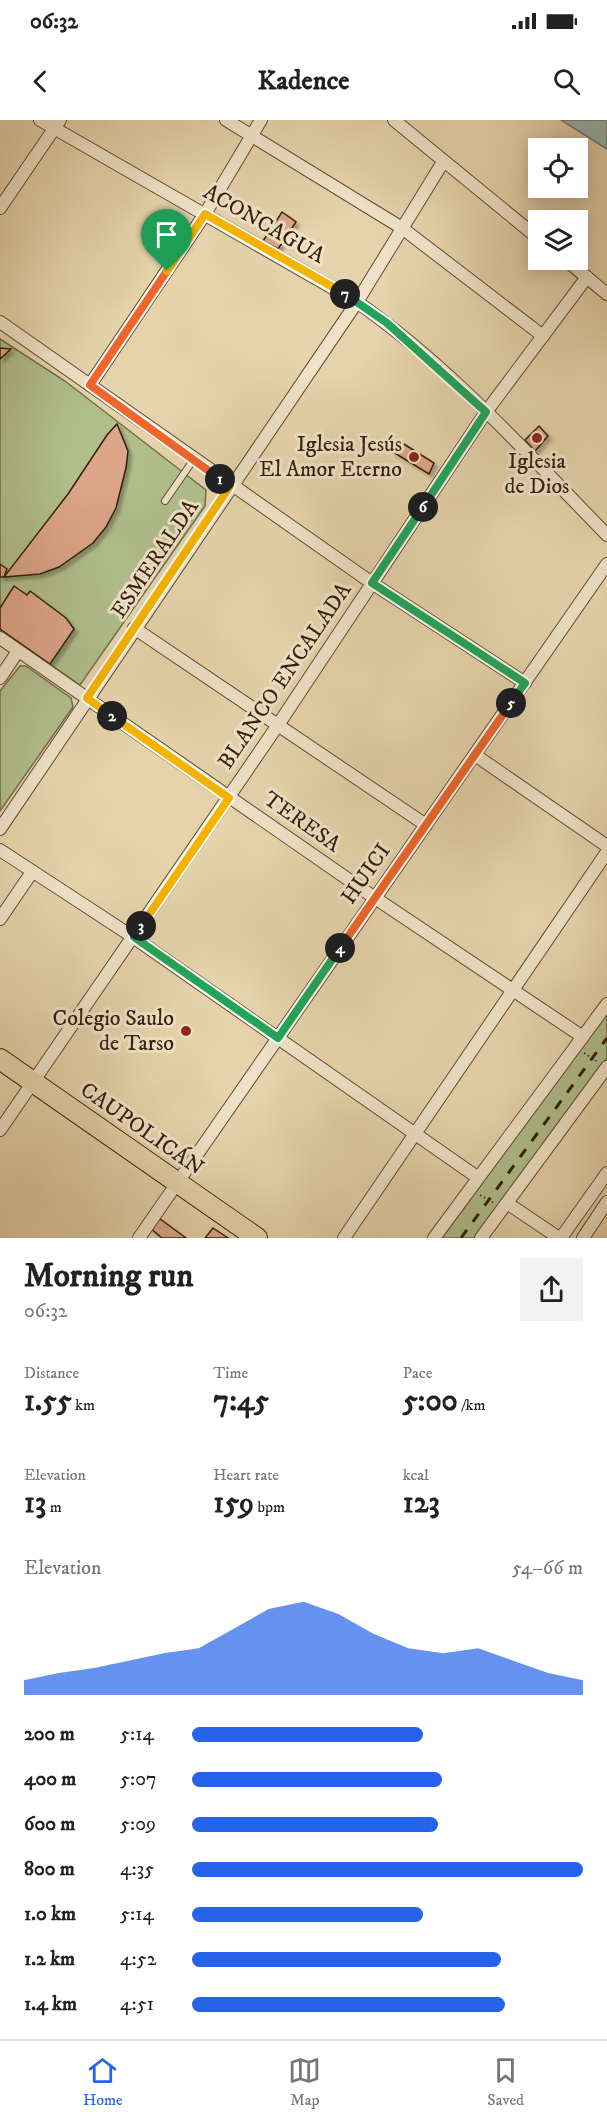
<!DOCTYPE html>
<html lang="en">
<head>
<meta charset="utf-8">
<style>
	body { margin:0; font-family:"IM FELL DW Pica",serif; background:#f2f2f2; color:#222; height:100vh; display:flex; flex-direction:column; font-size:22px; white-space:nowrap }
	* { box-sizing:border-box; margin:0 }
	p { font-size:20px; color:#767676 }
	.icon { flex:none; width:33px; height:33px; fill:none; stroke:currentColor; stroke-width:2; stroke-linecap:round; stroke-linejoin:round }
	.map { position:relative; height:1118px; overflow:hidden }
	.side { display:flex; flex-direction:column; background:#fff; flex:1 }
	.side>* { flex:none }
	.controls { position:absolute; left:528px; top:18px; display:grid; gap:12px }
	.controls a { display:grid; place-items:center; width:60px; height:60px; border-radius:0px; background:#fff; box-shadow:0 3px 15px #0003; font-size:30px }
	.pin { position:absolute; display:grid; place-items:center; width:51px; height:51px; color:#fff; margin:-62px -26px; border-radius:50% 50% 50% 0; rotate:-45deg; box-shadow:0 0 6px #0007 }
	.pin .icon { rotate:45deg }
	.km { position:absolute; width:30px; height:30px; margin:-15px; border-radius:50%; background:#222; color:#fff; font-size:16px; line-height:30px; text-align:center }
	.round { display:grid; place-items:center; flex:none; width:63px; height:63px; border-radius:0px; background:#f2f2f2 }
	.overview { display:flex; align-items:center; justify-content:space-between; height:102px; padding:0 24px }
	h1 { font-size:33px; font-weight:800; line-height:45px }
	.stats { display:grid; grid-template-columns:repeat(3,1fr); gap:9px; height:102px; padding:6px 24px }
	.stats div { display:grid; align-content:center }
	.stats b { font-size:30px; font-weight:800 }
	.stats small { font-size:16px; font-weight:400 }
	.stats p { font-size:16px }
	.chart { height:168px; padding:12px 24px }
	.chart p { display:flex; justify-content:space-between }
	.chart svg { width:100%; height:108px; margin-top:6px; fill:#2563eb; opacity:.7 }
	ul { padding:0 24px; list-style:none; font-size:20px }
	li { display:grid; grid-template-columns:96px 72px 1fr; align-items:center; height:45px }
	li i { height:15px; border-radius:8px; background:#2563eb }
	.status { display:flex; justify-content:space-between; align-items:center; height:42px; padding:0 30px; background:#fff; direction:ltr }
	.status svg { height:16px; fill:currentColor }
	header { display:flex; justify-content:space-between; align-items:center; height:78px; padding:0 24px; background:#fff; font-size:27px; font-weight:800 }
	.dock { display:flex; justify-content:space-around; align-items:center; height:84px; border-top:2px solid #e0e0e0; background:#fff; font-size:16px; color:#767676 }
	.dock a { display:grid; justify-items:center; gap:3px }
	.dock .current { color:#2563eb }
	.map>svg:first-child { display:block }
</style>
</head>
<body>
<div class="status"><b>06:32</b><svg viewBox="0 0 49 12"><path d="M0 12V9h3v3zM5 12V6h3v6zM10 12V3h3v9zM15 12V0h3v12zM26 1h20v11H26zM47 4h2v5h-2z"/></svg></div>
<header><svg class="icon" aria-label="back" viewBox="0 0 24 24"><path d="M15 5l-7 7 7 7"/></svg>Kadence<svg class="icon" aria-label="search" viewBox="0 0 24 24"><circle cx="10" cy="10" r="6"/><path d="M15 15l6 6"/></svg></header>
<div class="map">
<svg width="607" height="1118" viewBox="0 0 607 1118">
	<defs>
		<filter id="shadow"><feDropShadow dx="3.5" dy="3.5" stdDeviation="1.5" flood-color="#0004"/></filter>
	</defs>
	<rect width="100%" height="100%" fill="#e6d3ab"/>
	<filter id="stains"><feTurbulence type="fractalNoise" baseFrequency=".00333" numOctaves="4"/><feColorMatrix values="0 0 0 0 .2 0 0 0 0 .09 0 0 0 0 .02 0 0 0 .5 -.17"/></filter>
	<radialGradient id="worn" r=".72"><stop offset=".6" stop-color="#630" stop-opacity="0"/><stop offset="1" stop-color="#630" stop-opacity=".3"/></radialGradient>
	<g fill="#b0be8c" stroke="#726e4b" stroke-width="1.5">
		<path d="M0 219 65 261 206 370 205 386 80 565 0 509Z"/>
		<path d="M20 546H26L71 578 73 587 0 691V571Z"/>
		<path d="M607 890V938L476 1118H442Z"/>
	</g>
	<path fill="#99b6b2" stroke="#707a6f" stroke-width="1.5" d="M561 0H607V29Z"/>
	<g fill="#dda589" stroke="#331f0a" stroke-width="1.5" filter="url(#shadow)">
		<path d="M282 92 296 102 278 129 263 121Z"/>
		<path d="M0 228 11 229 0 239Z"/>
		<path d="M117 304 128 331 126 348 116 388 106 407 93 423 59 447 40 454 4 457 68 374 107 315Z"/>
		<path d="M539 306 548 316 535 331 525 320Z"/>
		<path d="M399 321 434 343 429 354 393 332Z"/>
		<path d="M0 444 7 449 4 457H0Z"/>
		<path d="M14 466 27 475 30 471 66 498 74 509 50 544 0 509V488Z"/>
		<path d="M156 1096 186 1118H162L149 1107Z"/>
		<path d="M213 1108 228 1118H205Z"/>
	</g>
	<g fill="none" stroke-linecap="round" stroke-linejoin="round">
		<g stroke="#604c32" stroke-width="8">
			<path id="service" d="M165 381 194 339"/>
		</g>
		<g stroke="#604c32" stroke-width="14">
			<g id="minor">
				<path d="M40 0 357 182C450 247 528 334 607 415"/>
				<path d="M226 0 402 108 543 216"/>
				<path d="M394 0 538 118"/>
				<path d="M0 88 60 0"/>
				<path d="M566 140 607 174"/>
				<path d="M0 202 372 463 525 563"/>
				<path d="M90 265 205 94 261 0"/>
				<path d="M134 508 426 705"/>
				<path d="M0 518 375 778 583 917"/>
				<path d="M0 558 18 531"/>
				<path d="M475 635 607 726"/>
				<path d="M0 709 357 182 443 42"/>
				<path d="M0 730 133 817 477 1057"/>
				<path d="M0 799 32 752"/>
				<path d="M0 1010 278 605 486 292 587 157"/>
				<path d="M507 1083 559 1118"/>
				<path d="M139 1118 607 444"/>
				<path d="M344 1118 607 732"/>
				<path d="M434 1118 607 884"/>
				<path d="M481 1118 607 947"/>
				<path d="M561 1118 607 1053"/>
				<path d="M583 1118 607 1082"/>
			</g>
		</g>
		<g stroke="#331f0a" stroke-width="22">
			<path id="primary" d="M0 939 257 1118"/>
		</g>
		<g stroke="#331f0a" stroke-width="1.5" stroke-dasharray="1.5 3" stroke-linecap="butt">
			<path d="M584 933 598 942"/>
			<path d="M480 1075 494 1083"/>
		</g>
		<use href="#service" stroke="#efe2c8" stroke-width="6"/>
		<use href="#minor" stroke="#efe2c8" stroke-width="12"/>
		<use href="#primary" stroke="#e6d3ab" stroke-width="20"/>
		<path stroke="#331f0a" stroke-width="3" stroke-dasharray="10 10" stroke-linecap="butt" d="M461 1118 607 918"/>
	</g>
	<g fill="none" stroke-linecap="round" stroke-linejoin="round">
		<g stroke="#fff" stroke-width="12">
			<path id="split-1" d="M167 151 90 265 220 359"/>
		</g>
		<g stroke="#fff" stroke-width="12">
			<path id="split-2" d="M112 596 87 578 230 366 220 359"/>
		</g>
		<g stroke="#fff" stroke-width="12">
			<path id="split-3" d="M112 596 229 678 141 806"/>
		</g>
		<g stroke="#fff" stroke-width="12">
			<path id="split-4" d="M141 806 134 817 278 918 340 828"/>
		</g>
		<g stroke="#fff" stroke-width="12">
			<path id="split-5" d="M340 828 511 583"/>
		</g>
		<g stroke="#fff" stroke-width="12">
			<path id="split-6" d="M423 387 372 463 525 563 511 583"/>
		</g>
		<g stroke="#fff" stroke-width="12">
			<path id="split-7" d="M345 174 387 203 486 292 423 387"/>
		</g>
		<g stroke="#fff" stroke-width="12">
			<path id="split-8" d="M167 151 205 94 345 174"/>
		</g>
		<use href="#split-1" stroke="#f0652b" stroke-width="8"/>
		<use href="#split-2" stroke="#f5b400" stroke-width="8"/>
		<use href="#split-3" stroke="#f5b400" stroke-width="8"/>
		<use href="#split-4" stroke="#22a559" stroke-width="8"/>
		<use href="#split-5" stroke="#f0652b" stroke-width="8"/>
		<use href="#split-6" stroke="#22a559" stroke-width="8"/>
		<use href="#split-7" stroke="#22a559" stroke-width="8"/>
		<use href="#split-8" stroke="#f5b400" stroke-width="8"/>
	</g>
	<g fill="#8f2418" stroke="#efe2c8" stroke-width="2">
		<circle cx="537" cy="318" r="6"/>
		<circle cx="414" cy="337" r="6"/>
		<circle cx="186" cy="911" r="6"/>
	</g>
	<g text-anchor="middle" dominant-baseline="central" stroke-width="6" stroke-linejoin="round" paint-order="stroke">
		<g font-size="22" fill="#331f0a" stroke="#efe2c8">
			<text transform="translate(264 104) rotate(30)">ACONCAGUA</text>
			<text transform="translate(155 439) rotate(-56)">ESMERALDA</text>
			<text transform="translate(285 556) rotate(-56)">BLANCO ENCALADA</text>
			<text transform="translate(302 702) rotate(35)">TERESA</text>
			<text transform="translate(366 754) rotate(-55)">HUICI</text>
			<text transform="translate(142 1009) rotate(35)">CAUPOLICÁN</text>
		</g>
		<g font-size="22" fill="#331f0a" stroke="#efe2c8" text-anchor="end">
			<text x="402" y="324">Iglesia Jesús<tspan x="402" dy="25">El Amor Eterno</tspan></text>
			<text x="537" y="341" text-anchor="middle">Iglesia<tspan x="537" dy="25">de Dios</tspan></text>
			<text x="174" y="898">Colegio Saulo<tspan x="174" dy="25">de Tarso</tspan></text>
		</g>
	</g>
	<rect width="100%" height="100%" filter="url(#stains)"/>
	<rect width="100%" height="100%" fill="url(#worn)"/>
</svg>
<div class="controls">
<a><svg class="icon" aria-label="locate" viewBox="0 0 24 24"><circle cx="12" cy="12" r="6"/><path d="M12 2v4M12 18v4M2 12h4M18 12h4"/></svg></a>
<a><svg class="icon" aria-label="layers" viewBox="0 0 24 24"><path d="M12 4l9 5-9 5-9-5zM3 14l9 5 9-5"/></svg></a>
</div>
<div class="pin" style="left:167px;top:151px;background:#1e9e55"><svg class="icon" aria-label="arrive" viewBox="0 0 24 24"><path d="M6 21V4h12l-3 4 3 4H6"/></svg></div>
<b class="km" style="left:220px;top:359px">1</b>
<b class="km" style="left:112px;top:596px">2</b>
<b class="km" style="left:141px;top:806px">3</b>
<b class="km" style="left:340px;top:828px">4</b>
<b class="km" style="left:511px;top:583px">5</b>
<b class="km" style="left:423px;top:387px">6</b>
<b class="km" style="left:345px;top:174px">7</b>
</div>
<section class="side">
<div class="overview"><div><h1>Morning run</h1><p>06:32</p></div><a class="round"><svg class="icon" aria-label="share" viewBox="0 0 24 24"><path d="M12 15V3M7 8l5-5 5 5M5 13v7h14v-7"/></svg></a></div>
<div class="stats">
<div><p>Distance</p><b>1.55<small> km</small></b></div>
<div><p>Time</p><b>7:45</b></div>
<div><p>Pace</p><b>5:00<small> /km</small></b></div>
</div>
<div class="stats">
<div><p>Elevation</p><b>13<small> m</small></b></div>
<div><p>Heart rate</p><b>159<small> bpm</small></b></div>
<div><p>kcal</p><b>123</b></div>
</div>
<div class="chart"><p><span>Elevation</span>54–66 m</p>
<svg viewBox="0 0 160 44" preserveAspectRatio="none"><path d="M0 44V38L10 35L20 33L30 30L40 27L50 25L60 17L70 9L80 6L90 11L100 19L110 25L120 27L130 25L140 30L150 35L160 38V44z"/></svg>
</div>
<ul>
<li><b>200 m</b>5:14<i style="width:59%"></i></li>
<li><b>400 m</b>5:07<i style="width:64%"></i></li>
<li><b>600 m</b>5:09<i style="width:63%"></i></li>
<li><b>800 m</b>4:35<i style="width:100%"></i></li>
<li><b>1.0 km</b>5:14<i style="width:59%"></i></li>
<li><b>1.2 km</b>4:52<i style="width:79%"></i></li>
<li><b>1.4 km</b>4:51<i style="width:80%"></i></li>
</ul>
</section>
<nav class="dock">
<a class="current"><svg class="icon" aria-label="home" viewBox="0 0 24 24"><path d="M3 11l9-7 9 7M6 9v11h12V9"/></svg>Home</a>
<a><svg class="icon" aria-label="map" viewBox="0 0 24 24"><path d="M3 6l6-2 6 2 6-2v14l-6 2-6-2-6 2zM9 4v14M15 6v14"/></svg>Map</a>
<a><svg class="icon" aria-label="saved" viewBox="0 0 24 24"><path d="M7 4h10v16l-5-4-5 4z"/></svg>Saved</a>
</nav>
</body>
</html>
